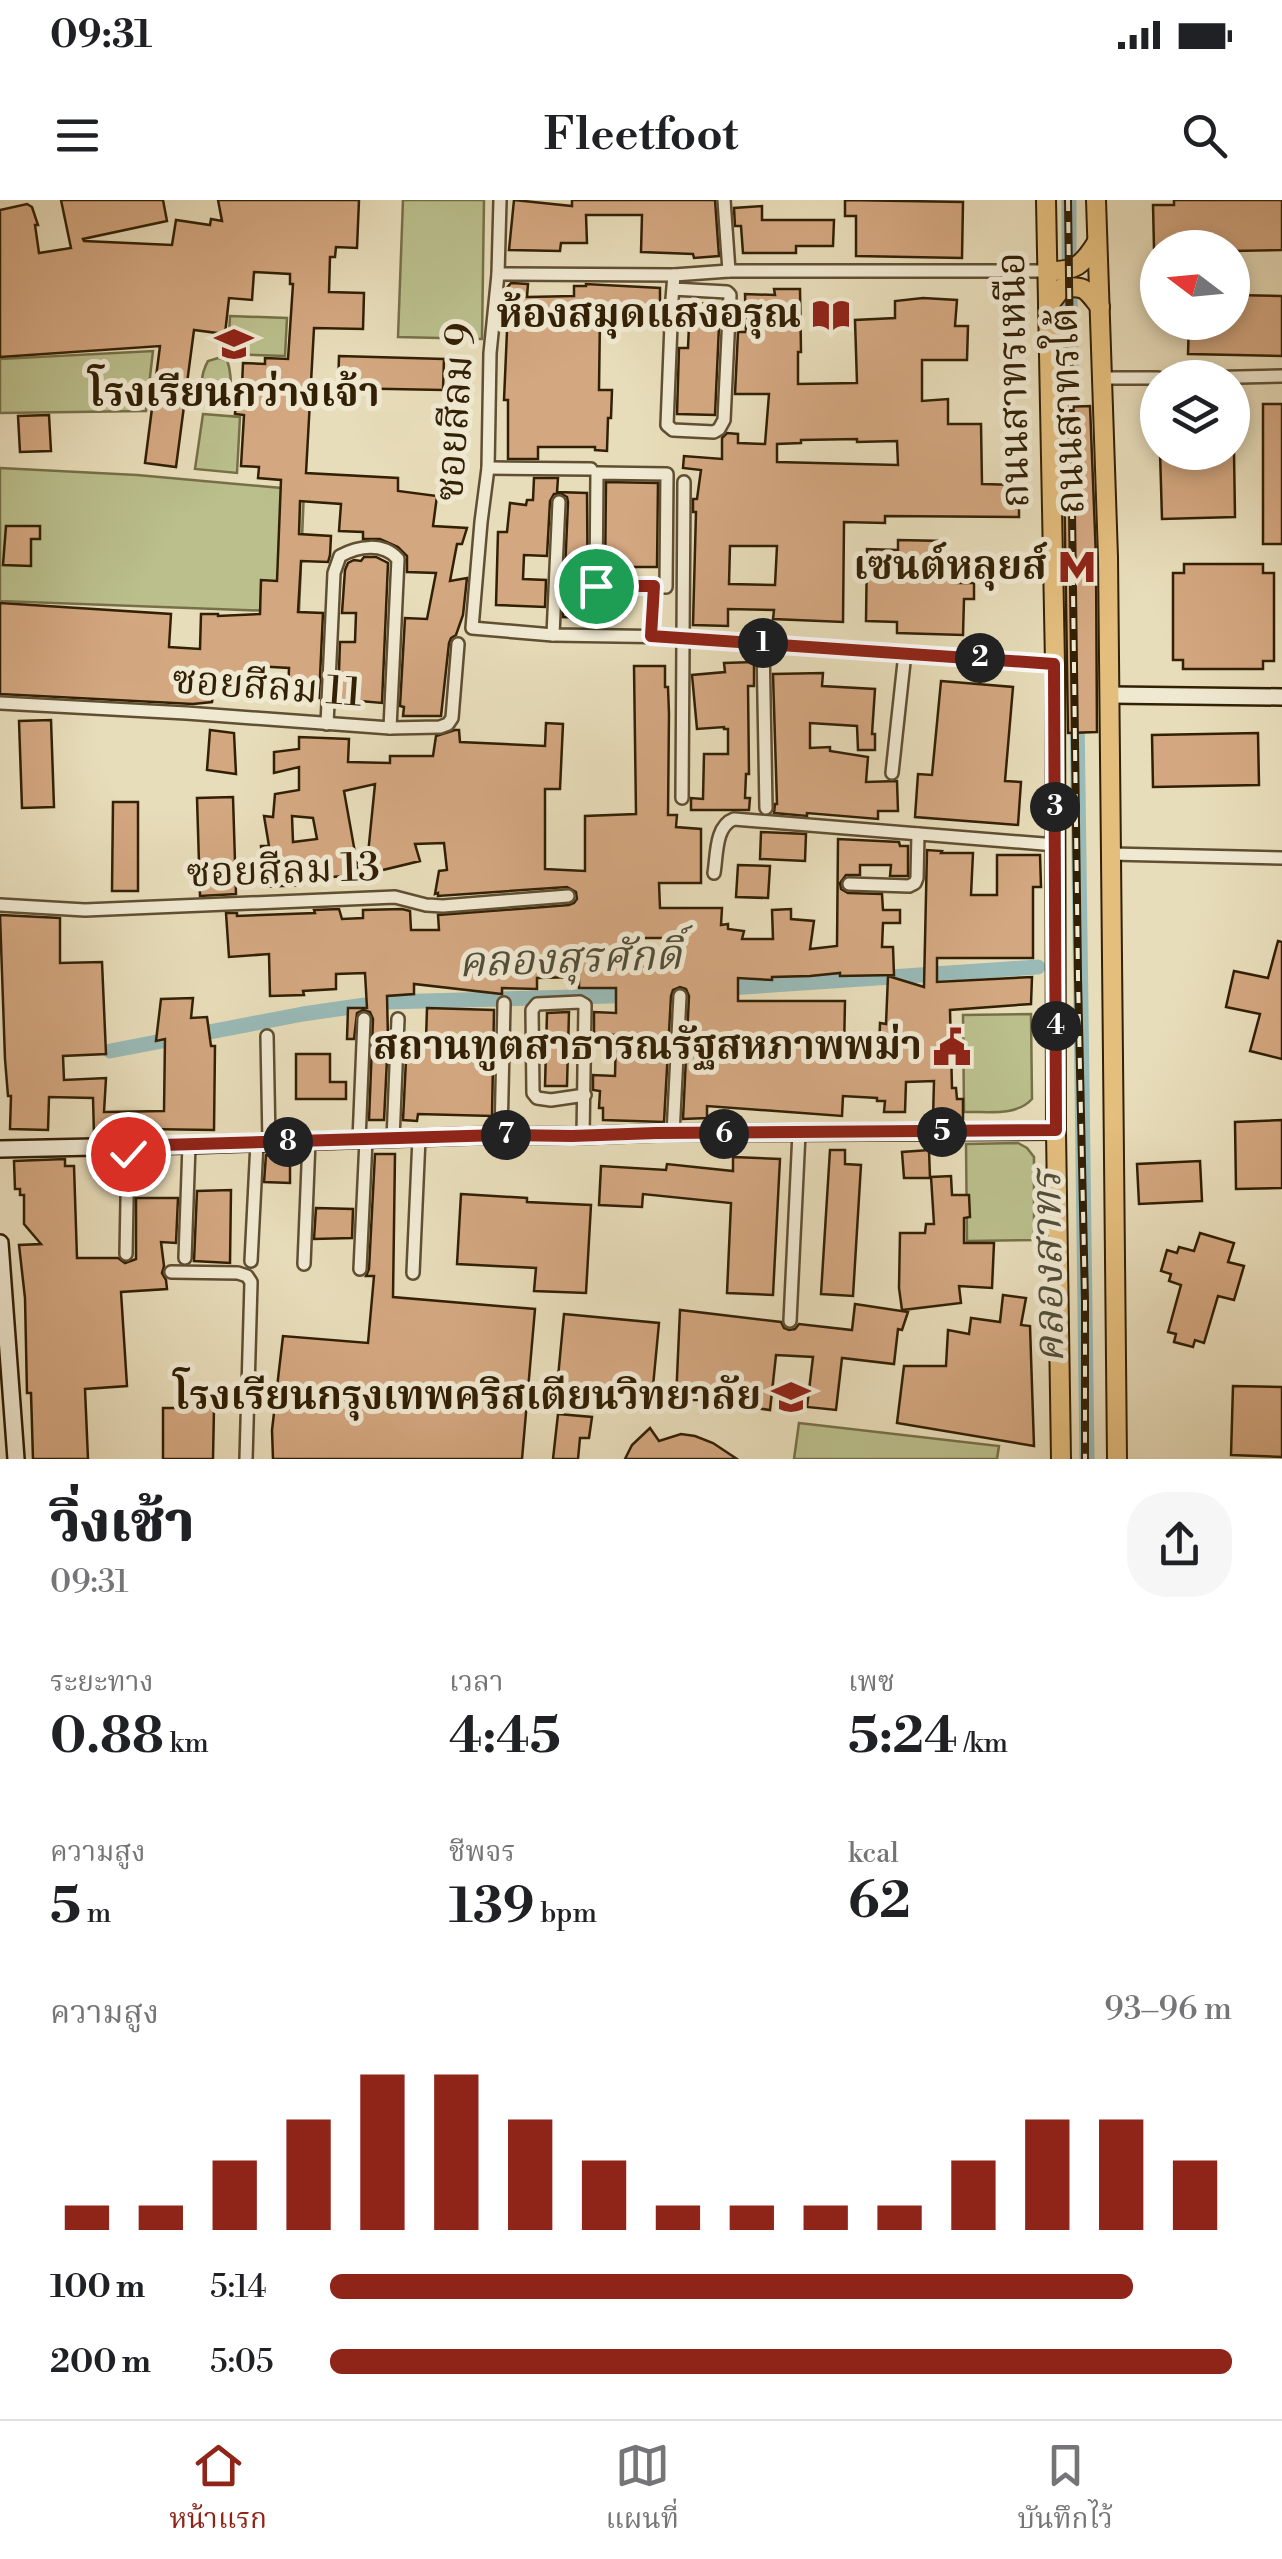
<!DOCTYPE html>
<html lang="th">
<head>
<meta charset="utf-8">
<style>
	body { margin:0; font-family:"Libre Bodoni","Noto Serif Thai",serif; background:#f6f6f6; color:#202124; height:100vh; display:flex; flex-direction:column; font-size:38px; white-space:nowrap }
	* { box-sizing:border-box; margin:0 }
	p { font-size:32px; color:#757577 }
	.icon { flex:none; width:55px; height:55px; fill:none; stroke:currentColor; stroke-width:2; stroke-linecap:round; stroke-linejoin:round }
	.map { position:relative; height:1259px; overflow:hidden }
	.side { display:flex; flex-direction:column; background:#fff; flex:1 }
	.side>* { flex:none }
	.needle { width:65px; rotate:286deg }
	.tools { position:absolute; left:1140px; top:30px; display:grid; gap:20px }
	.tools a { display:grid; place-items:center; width:110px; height:110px; border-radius:50%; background:#fff; box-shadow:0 5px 15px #0003; font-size:50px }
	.pin { position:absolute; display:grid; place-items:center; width:85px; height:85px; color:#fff; margin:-42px; border:5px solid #fff; border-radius:50%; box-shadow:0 2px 10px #0007 }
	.km { position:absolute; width:50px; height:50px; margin:-25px; border-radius:50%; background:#222; color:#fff; font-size:28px; line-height:50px; text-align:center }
	.round { display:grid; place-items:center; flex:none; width:105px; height:105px; border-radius:40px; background:#f6f6f6 }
	.summary { display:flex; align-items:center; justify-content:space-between; height:170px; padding:0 50px }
	h1 { font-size:55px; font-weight:800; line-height:75px }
	.metrics { display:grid; grid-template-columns:repeat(3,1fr); gap:15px; height:170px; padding:10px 50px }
	.metrics div { display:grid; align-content:center }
	.metrics b { font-size:50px; font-weight:800 }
	.metrics small { font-size:28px; font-weight:400 }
	.metrics p { font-size:28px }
	.chart { height:280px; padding:20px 50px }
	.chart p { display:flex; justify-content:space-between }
	.chart svg { width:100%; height:180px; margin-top:10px; stroke:#8f2418; stroke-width:6 }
	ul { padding:0 50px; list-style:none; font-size:32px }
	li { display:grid; grid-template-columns:160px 120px 1fr; align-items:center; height:75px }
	li i { height:25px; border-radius:12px; background:#8f2418 }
	.status { display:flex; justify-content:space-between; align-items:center; height:70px; padding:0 50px; background:#fff; direction:ltr }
	.status svg { height:28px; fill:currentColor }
	header { display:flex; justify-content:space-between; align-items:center; height:130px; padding:0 50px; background:#fff; font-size:45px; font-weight:800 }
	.tab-bar { display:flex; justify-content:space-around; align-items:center; height:140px; border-top:2px solid #e0e0e0; background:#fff; font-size:28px; color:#757577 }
	.tab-bar a { display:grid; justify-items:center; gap:5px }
	.tab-bar .selected { color:#8f2418 }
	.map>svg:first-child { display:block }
</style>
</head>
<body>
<div class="status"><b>09:31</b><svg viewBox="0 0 49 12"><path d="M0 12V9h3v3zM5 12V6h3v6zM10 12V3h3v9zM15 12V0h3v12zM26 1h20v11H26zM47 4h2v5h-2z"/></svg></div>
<header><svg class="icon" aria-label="menu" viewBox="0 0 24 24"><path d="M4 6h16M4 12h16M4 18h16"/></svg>Fleetfoot<svg class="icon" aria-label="search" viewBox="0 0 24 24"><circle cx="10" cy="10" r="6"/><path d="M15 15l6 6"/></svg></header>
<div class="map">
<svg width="1282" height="1259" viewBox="0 0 1282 1259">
	<rect width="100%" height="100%" fill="#e8ddba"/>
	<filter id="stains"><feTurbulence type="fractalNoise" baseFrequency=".002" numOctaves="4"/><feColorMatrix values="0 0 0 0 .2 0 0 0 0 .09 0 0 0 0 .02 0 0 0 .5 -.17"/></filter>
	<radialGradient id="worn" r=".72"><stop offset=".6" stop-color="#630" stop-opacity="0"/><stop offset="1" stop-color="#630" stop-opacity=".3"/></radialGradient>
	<g fill="#babf8c" stroke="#767048" stroke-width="2.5">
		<path d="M403 0H484L482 139 398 137Z"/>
		<path d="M230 116 287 118 285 156 228 154Z"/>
		<path d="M153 151 146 211 0 213V159Z"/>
		<path d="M218 158 227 160C234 179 233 212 205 205 199 192 201 173 208 161Z"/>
		<path d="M203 214 240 217 237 273 195 269Z"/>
		<path d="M0 268 137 275 304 290 299 412 0 401Z"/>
		<path d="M1031 814 1032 899C1016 917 986 911 964 912L963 815Z"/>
		<path d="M1018 943 1027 948 1034 957V1040L967 1041 966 944Z"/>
		<path d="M799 1223 999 1246 997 1259H794Z"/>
	</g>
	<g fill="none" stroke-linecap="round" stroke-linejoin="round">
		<g stroke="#99bab7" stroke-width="15">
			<path d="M1069 0V58"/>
			<path d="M1070 93 1072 224"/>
			<path d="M1077 512 1087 1259"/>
			<path d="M110 851 303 814 386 802 611 796 1038 767"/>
		</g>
	</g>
	<g fill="#d3a780" stroke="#322005" stroke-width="2.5" fill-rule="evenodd">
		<path d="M61 0H163L167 21 83 39 84 41 172 45 176 20 210 25 211 19 222 21 218 0H359L357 48 336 47 335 57H330L329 92 364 93 363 129 314 128 306 273 398 278V291L437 296 433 326 467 328 462 344H457L450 381 467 378 463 415 456 435 451 438 449 443 441 516H403L404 507 400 506 405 418 427 419 436 373 407 372V356L398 347 380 339H363V332L339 331 341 304 313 302 300 301 299 334 331 336 330 355 328 362 301 361 298 412 323 413 319 498 288 497 289 468 255 466 253 485 214 487 212 502 193 504 0 494V403L171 414 169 447 200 449 201 414H218V416L260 414 261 380 277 381 281 280 258 278 259 267 241 266 244 215 235 214 237 185 242 186 243 163 265 164V158L288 159 293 84H290V74L254 72 252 100 229 98 225 134 194 130 176 267 145 263 160 146 0 157V10L27 4 32 7 38 25H35L39 53 71 48Z"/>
		<path d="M514 0 572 6V0H715L719 56 694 58 693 54 641 52 642 15H586L587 43H561L560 51 509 50Z"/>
		<path d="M845 0 963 2 962 58 856 56V16H845Z"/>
		<path d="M1174 0H1282V50L1232 51V48H1154L1153 5H1174Z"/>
		<path d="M762 6V20H834L833 46H796V53H743L741 26H735L734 8Z"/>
		<path d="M511 83 528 84 527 97 574 96V86H586V84L660 88V111L625 110 624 114H600L599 190H612L611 218H608L607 251 595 250V247H538V259H508V200H504L508 108H505L506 89Z"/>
		<path d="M774 89H800L801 152H798V184L857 183 855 120 895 118V101L923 98 957 100 955 126H968L967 160H922V201L948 199V224H981L982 284 1019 285V317L885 316V323L844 322 843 422 773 419 774 410 728 409V426L693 425 696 312H693V299H697L701 270 683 268 684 256 722 259V238L727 233 738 234V243L765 244 769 194H735L738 132H746L745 94 775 95ZM857 239V242L897 241 898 265 777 262V244L801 243V240ZM730 346H777L775 385 729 384Z"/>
		<path d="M1232 95 1282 96V156L1188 154 1189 122H1232Z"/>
		<path d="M690 103 720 104 715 215 677 214 679 148H688Z"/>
		<path d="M339 156 444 159 443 190 338 188Z"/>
		<rect x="1263" y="204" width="19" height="140"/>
		<path d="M1090 206 1096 357 1097 532 1068 533 1063 207Z"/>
		<path d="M49 215 51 251 20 252 18 216Z"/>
		<path d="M1160 252H1234L1235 317 1162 319Z"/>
		<path d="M534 278H558L557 292 587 293 588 418 563 417 568 302 567 297 560 293 554 294 550 301 547 356 524 355 523 379 546 380 545 407 496 405 498 332H507L510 303 526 305 527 300H533Z"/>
		<path d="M606 282 658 283 657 367H633V376H605Z"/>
		<path d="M6 326H40V339H31V366L3 365Z"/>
		<path d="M898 340 945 341V368H958V383H974V399H964L963 435 897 433V422L866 421 867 349 898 350Z"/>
		<path d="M364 357H376L388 363 382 503 338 499 340 442H355L356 413H342L345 370 348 363 354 360 361 361Z"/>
		<path d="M1184 364H1263V373H1274V461H1263V469H1183V460H1173V373H1184Z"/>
		<path d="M754 462V486H748L749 574H746L745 598H750L749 610H691V598L703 599 704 554H728V529H724V527L697 529 692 475 725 472 724 463Z"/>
		<path d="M634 466H665V487H668L669 514 668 615H677L676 627 701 629V683H659L660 708H722L721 725 728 724V729L744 731 742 739H773L772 710 791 709V719L814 721 810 749 837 746 838 639 899 642 900 646H908V676H890L891 665H860V675H846L840 683 841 689 848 693 882 694 883 710H900V723H883L882 747H893L894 775 840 776V773L810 776 772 777V780L738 778V801H845L844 850 879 852 880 823 886 824 888 776 924 787 927 650 942 651 941 653H973L971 695H997V655H1040L1041 687H1033V758H937V782L1032 777 1031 804 950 810 952 888H956L957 899H963V919L933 918 934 881 906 882 905 912H884L885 901H877V898L843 896 842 916 707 906V918L683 919 689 796 686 789 680 787 673 790 671 796 664 922 603 920V908H599L600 891 593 890V875L615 876 616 835 594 834V812L616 813V788H579V777L537 778V789L502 788V794L414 784V794L387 796 388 839 384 920H369L373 819 370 812 363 810 357 813 354 839H347L348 808H367L365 773 336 774V789L303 791 304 795 270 796 269 754 229 757 226 713H237V716L315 713 314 710 339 709 342 719 363 718V710L402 709 410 711 411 730H439L438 715 569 705 574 703 577 699 576 692 567 687 438 696V693L435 694 439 671 447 670 444 643 415 644 420 661 366 674 375 584 344 591 359 675 303 679V685L263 687 261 646H269L264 616 273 617 275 594 299 590V567L274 573V552L299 549V537L349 539 348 562 390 563V556H433L436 536 455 530H459L460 542 545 546 546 523 563 524 560 589H545V669L585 671V616L636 614ZM292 616 313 618 317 639 293 642ZM638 738H669V760H667L666 765 638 767Z"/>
		<path d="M823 473 822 486 875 489 872 534H875V550H858L857 526 810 523V548L830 547V551L868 557 866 582 897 581 898 611H878V619L807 613V616L774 613 775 604H777L773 474Z"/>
		<path d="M941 481 1013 487 1005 581 1021 582 1018 625 915 617 918 574 932 575Z"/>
		<path d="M51 520 54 607 22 608 19 521Z"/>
		<path d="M210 530 234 533 236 574 207 570Z"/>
		<path d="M1258 533 1259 585 1153 587 1152 535Z"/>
		<path d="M233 597 236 694 200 696 197 598Z"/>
		<path d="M113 602H138V691H112Z"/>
		<path d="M761 632 806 634 805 661 760 659Z"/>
		<path d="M738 665 770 666 768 698 736 697Z"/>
		<path d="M0 715 60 718V763L102 762 106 854 63 856 64 880 106 878 104 912 164 911 165 839 156 841 161 799 193 798 191 818 207 817 211 846H215L214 930 144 929 143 935 94 936 93 898 49 897 48 930 10 929 11 896H8L5 859Z"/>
		<path d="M1278 741 1282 742V859L1250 851 1260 814 1226 807 1234 771 1268 778Z"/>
		<path d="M427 808 494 810 492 916 418 914 417 921 403 920 407 840 426 841Z"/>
		<path d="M569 812 567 886H545L547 813Z"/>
		<path d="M296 854H330V882H346V899H296Z"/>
		<path d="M1282 920V988L1236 989 1235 922Z"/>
		<path d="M830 950H845V964L861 965 853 1096 821 1094Z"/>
		<path d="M929 950 930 978H904L902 952Z"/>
		<path d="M375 954H395L393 1097 535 1109 522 1259H273L272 1230 283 1136 368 1143 374 1076H366L369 1069Z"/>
		<path d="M266 955 290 956V983L264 982Z"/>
		<path d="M733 957 780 959 773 1095 727 1093 731 1003 643 994 642 1007 599 1005 601 966 666 970 667 964 733 971Z"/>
		<path d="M65 959V966H74L77 1058H118L125 1063 136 1059V998H178L176 1043 161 1042 164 1066 162 1073 166 1080 167 1089 121 1092 127 1186 85 1189 88 1259H33L31 1193H27L25 1098 19 1045 41 1044 24 1024V995H20V989H15L14 961Z"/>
		<path d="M1200 961 1202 1001 1139 1004 1137 964Z"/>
		<path d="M951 976 952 995H969L970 1017 964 1018V1043H994L992 1088 959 1086 961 1103 902 1110 899 1088 900 1033H925L926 1024H934L931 977Z"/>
		<path d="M231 990 230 1063 194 1061 197 991Z"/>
		<path d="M461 994 527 998V1002L591 1005 586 1093 534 1091 536 1068 457 1064Z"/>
		<path d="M316 1008 353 1009 352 1038 314 1039Z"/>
		<path d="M1200 1033 1234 1043 1228 1062 1244 1066 1234 1100 1218 1096 1204 1143 1195 1140 1193 1147 1174 1142 1176 1134 1168 1132 1181 1085 1169 1081 1171 1074 1161 1071 1167 1050 1177 1053 1179 1047 1194 1051Z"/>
		<path d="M1003 1095 1026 1098 1021 1125 1030 1126 1034 1246 897 1223 904 1166H946L948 1130 969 1134 971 1118 1000 1122Z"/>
		<path d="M855 1104 908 1112 902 1130 898 1129 894 1164 842 1158 836 1210 807 1207 813 1157 776 1155 770 1210 699 1200H676L680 1110 781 1122 784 1128 789 1130 795 1129 799 1124 852 1130Z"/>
		<path d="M564 1114 659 1123 652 1197 557 1188Z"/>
		<path d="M1233 1186 1282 1187V1257L1231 1255Z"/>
		<path d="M163 1208H214L213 1259H163Z"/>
		<path d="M558 1214 592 1217 589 1238H580L578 1259H553Z"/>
		<path d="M650 1228 659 1241 681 1234 695 1236 713 1243 737 1259H625L632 1245Z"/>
	</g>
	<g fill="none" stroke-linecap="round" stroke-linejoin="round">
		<g stroke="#604f32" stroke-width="16">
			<g id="street">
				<path d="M500 0 498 74 490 153 488 268 481 322 472 428 553 435 682 437 1055 463"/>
				<path d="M724 0 729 71"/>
				<path d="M498 74 674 75 729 71H1047"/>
				<path d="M673 89 727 92 730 95 724 220 719 229 714 232 673 230 667 225 672 99 674 75"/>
				<path d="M1102 178H1158"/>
				<path d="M1197 178 1282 176"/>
				<path d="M488 268 591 269"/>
				<path d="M553 435 559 302"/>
				<path d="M651 436 653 386H596L597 273 667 274 666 387 653 386"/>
				<path d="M763 443 766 608"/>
				<path d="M0 503 186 513 390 528 440 527 448 524 452 518 458 444"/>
				<path d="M327 524 334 373 340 356C358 346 383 342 398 359L390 528"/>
				<path d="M892 573 905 453"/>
				<path d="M682 598 684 282"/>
				<path d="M1111 654 1282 658"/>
				<path d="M714 673C717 655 715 626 734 619L1056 645"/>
				<path d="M849 684 909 686 915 683 917 678 918 634"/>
				<path d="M0 705 85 710 395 697 426 705 443 706 568 696"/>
				<path d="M267 836 269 942"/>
				<path d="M673 934 680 796"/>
				<path d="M501 935 504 803"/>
				<path d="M583 936 585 805 580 802 537 804 532 810 533 893 537 898 551 900 585 895"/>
				<path d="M393 939 398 819"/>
				<path d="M359 940 364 819"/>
				<path d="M126 1054 128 946"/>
				<path d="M185 1058 189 945"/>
				<path d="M251 1061 257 943"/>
				<path d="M304 1064 309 941"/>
				<path d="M360 1069 366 940"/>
				<path d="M171 1072 238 1073 247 1076 251 1082 246 1259"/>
				<path d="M413 1073 419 938"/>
				<path d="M790 1121 799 933"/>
			</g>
		</g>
		<g stroke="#322005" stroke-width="20">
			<g id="secondary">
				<path d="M1110 495 1282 497"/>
				<path d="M0 949 189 945 501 935 572 936 656 933 1056 931"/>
				<path d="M0 1043 16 1259"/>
			</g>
		</g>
		<g stroke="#322005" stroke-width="22">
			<g id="primary">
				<path d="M1046 0 1055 463 1056 931 1061 1259"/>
				<path d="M1096 0 1108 357 1117 1259"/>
				<path d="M1047 71C1075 72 1083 65 1097 42"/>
				<path d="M1048 106 1062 88C1085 85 1086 89 1100 107"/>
			</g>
		</g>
		<use href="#street" stroke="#f0e9d2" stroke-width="11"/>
		<use href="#secondary" stroke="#f0e9d2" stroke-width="15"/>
		<use href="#primary" stroke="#e4be7d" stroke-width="18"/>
		<g stroke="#322005" stroke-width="8">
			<path id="rail" d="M1068 0 1078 777 1085 1102V1259"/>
		</g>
		<use href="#rail" stroke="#f0e9d2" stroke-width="4" stroke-dasharray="11" stroke-linecap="butt"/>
	</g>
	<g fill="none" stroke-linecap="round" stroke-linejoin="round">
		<g stroke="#fff" stroke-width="20">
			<path id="route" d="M128 954V946L501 935 572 936 656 933 1056 930 1054 464 651 436 654 386H596"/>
		</g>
		<use href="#route" stroke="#8f2418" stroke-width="12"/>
	</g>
	<defs>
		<g id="library-bare" transform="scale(3)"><path d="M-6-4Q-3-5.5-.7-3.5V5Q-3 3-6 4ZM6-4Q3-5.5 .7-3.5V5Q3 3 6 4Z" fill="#8f2418" stroke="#f0e9d2" stroke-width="2.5" paint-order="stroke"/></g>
		<g id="school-bare" transform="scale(3)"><path d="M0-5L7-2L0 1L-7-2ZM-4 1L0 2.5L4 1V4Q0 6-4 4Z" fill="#8f2418" stroke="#f0e9d2" stroke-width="2.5" paint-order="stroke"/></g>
		<g id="metro-bare" transform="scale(3)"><path d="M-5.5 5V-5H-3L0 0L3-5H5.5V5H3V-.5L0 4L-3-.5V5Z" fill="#8f2418" stroke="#f0e9d2" stroke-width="2.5" paint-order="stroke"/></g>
		<g id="civic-bare" transform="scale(3)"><path d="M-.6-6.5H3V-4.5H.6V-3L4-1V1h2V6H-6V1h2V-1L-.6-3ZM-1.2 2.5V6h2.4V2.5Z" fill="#8f2418" stroke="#f0e9d2" stroke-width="2.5" paint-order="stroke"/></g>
	</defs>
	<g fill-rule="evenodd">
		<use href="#library-bare" x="831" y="115"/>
		<use href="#school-bare" x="234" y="144"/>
		<use href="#metro-bare" x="1077" y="367"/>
		<use href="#civic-bare" x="952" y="847"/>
		<use href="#school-bare" x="791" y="1197"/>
	</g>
	<g text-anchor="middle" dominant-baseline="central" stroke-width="10" stroke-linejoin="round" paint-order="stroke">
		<g font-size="40" font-weight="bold" fill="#322005" stroke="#f0e9d2" text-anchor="end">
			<text x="801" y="115">ห้องสมุดแสงอรุณ</text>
			<text x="234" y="194" text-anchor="middle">โรงเรียนกว่างเจ้า</text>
			<text x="1047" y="367">เซนต์หลุยส์</text>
			<text x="922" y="847">สถานทูตสาธารณรัฐสหภาพพม่า</text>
			<text x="761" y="1197">โรงเรียนกรุงเทพคริสเตียนวิทยาลัย</text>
		</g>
		<g font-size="40" fill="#322005" stroke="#f0e9d2">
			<text transform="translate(1014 180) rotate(-91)">ถนนสาทรเหนือ</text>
			<text transform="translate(1068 211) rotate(-92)">ถนนสาทรใต้</text>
			<text transform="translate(456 212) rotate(-86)">ซอยสีลม 9</text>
			<text transform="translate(267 487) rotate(4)">ซอยสีลม 11</text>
			<text transform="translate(283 671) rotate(-2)">ซอยสีลม 13</text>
		</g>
		<g font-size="42" font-style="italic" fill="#514e3a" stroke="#f0e9d2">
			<text transform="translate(570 760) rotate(-2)">คลองสุรศักดิ์</text>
			<text transform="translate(1049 1067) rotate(-91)">คลองสาทร</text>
		</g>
	</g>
	<rect width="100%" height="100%" filter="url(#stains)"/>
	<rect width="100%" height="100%" fill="url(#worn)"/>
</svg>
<div class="tools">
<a><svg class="needle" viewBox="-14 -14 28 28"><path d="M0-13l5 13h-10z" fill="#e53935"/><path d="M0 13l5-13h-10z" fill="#757577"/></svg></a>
<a><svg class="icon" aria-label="layers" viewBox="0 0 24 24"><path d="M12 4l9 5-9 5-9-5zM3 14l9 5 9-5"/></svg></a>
</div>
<div class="pin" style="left:596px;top:386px;background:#1e9e55"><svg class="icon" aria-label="arrive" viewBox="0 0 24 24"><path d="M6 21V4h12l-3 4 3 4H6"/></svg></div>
<div class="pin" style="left:128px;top:954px;background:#d93025"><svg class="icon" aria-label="check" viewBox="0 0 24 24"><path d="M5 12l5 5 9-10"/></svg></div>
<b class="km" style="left:763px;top:443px">1</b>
<b class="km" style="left:980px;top:458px">2</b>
<b class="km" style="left:1055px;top:607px">3</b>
<b class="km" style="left:1056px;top:826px">4</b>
<b class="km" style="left:942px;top:932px">5</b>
<b class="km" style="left:724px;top:934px">6</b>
<b class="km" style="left:506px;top:935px">7</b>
<b class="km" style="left:288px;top:942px">8</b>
</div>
<section class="side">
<div class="summary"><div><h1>วิ่งเช้า</h1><p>09:31</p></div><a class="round"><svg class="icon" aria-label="share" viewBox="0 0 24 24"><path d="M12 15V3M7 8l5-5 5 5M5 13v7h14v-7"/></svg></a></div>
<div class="metrics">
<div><p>ระยะทาง</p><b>0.88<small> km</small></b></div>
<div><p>เวลา</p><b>4:45</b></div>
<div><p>เพซ</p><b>5:24<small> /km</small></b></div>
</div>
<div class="metrics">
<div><p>ความสูง</p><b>5<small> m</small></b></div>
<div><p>ชีพจร</p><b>139<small> bpm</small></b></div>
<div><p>kcal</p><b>62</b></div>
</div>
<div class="chart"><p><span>ความสูง</span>93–96 m</p>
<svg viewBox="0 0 160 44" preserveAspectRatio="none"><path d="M5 44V38M15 44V38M25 44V27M35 44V17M45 44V6M55 44V6M65 44V17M75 44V27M85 44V38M95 44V38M105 44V38M115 44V38M125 44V27M135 44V17M145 44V17M155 44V27"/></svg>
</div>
<ul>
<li><b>100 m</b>5:14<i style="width:89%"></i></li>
<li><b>200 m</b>5:05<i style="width:100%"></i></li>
</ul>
</section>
<nav class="tab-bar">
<a class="selected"><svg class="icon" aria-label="home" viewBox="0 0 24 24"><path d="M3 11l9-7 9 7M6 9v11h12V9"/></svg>หน้าแรก</a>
<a><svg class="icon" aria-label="map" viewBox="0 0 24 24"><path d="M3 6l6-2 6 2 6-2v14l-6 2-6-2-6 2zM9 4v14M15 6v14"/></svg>แผนที่</a>
<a><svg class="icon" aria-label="saved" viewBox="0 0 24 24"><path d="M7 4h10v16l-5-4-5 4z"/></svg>บันทึกไว้</a>
</nav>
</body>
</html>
